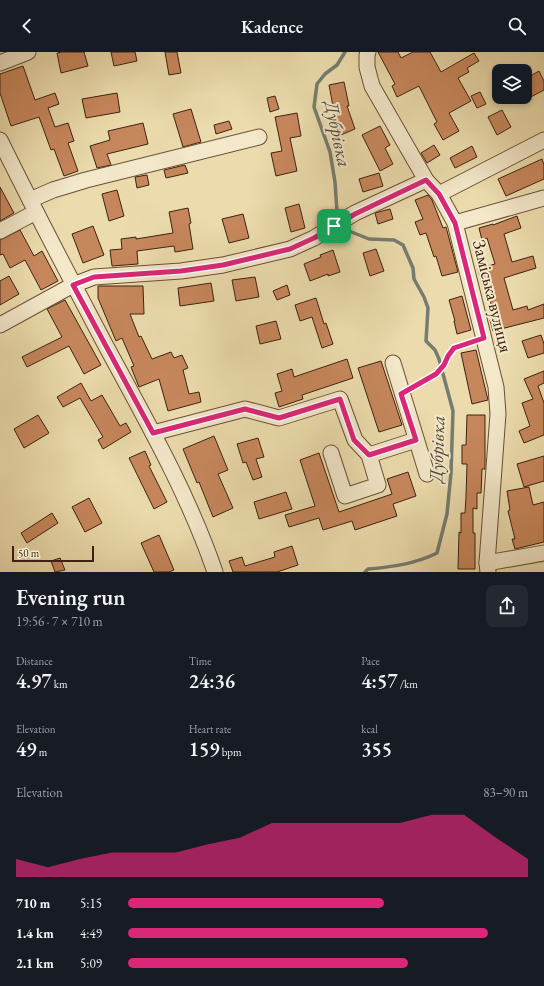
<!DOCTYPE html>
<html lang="en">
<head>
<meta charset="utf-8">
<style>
	body { margin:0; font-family:"EB Garamond",serif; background:#242831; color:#f1f3f6; height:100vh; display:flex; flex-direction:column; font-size:15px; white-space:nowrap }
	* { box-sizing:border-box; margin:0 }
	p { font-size:13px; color:#9ea1a6 }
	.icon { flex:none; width:22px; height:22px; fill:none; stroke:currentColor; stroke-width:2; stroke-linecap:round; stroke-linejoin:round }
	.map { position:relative; height:520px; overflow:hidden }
	.side { display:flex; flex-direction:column; background:#171b24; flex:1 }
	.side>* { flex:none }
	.buttons { position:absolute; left:492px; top:12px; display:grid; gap:8px }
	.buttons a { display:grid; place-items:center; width:40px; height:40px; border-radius:8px; background:#171b24; box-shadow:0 2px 6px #0003; font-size:20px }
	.scale { position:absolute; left:12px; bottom:10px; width:82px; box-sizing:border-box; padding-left:4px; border:2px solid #3d2211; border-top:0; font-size:11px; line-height:14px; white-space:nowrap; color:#3d2211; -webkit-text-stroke:3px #f3e8ca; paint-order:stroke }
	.pin { position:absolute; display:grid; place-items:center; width:34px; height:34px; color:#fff; margin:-17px; border-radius:8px; box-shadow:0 2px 6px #0006 }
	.round { display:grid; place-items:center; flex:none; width:42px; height:42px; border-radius:8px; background:#242831 }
	.summary { display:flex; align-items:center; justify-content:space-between; height:68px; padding:0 16px }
	h1 { font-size:22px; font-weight:600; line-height:30px }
	.figures { display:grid; grid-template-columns:repeat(3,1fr); gap:6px; height:68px; padding:4px 16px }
	.figures div { display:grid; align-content:center }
	.figures b { font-size:20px; font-weight:600 }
	.figures small { font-size:11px; font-weight:400 }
	.figures p { font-size:11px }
	.chart { height:112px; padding:8px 16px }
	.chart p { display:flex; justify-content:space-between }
	.chart svg { width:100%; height:72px; margin-top:4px; fill:#db2777; opacity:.7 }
	ul { padding:0 16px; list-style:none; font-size:13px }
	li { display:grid; grid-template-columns:64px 48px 1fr; align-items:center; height:30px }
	li i { height:10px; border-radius:5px; background:#db2777 }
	header { display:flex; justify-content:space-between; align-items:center; height:52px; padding:0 16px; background:#171b24; font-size:18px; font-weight:600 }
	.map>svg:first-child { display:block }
</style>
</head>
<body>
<header><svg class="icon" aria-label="back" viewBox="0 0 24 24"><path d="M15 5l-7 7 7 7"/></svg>Kadence<svg class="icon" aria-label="search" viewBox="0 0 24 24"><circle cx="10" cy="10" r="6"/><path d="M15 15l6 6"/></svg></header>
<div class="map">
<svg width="544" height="520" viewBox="0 0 544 520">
	<rect width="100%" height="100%" fill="#ecdcad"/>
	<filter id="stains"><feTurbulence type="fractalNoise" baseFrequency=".005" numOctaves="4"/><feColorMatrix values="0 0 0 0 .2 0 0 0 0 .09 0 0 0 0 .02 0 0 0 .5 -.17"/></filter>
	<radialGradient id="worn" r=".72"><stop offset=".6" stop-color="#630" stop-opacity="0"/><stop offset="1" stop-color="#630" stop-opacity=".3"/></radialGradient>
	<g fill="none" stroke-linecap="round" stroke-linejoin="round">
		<g stroke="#757d71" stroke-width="3.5">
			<path d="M340 166 337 160 335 130 330 100 314 55 317 32 325 22 337 13 345 0"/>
			<path d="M345 172 349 179 369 187 394 188 403 193 413 216 414 227 424 245 428 256 426 289 435 298 439 307 453 359 451 421 447 462 437 501C415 512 392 515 368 517L365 520"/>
		</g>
	</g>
	<g fill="#c7875c" stroke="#3d2211">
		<path d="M62 0H84L88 14 61 21 57 1Z"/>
		<path d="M111 0H135L137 9 114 14Z"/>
		<path d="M165 0H177L181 21 169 23Z"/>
		<path d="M378 0H398L401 6 413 0H430L441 20 474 1 479 9 467 16 469 20 458 26 471 49 449 61 459 79 443 88 434 72 437 70 419 34 397 45 392 34 395 32Z"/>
		<path d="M23 14 35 48 55 41 59 52 48 56 55 75 68 71 74 89 68 91 78 119 64 124 54 97 51 98 39 65 11 74 0 41V22Z"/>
		<path d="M539 19 544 29V38L525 48V27Z"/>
		<path d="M344 30 349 54H347L355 77 336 85 329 67 335 65 329 33Z"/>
		<path d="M480 40 486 52 477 56 471 44Z"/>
		<path d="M117 41 120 60 86 66 82 47Z"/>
		<path d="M275 44 279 57 270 60 267 46Z"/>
		<path d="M191 57 201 90 183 95 173 62Z"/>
		<path d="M502 58 511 75 497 83 488 65Z"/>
		<path d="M297 61 301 84 290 86 297 119 276 124 271 101 282 99 275 65Z"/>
		<path d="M229 69 232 77 216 82 214 73Z"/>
		<path d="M143 71 148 92 107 102 111 113 97 116 90 94 110 88 108 79Z"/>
		<path d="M380 74 390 93 385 96 393 112 380 119 362 83Z"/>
		<path d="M434 93 440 103 427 111 421 101Z"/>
		<path d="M472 94 477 105 455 116 450 106Z"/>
		<path d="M542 107 544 113V127L506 144 498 127Z"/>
		<path d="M185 113 188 121 166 126 164 118Z"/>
		<path d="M379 121 383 134 363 140 359 127Z"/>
		<path d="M147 123 149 133 137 136 135 125Z"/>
		<path d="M0 135 14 161 0 169Z"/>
		<path d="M117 138 124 164 109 169 102 142Z"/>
		<path d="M428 143 432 148 443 176 446 175 458 220 442 224 436 204 434 205 426 181 420 183 415 170 423 167 415 148Z"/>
		<path d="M299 152 305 176 291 180 285 156Z"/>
		<path d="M188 156 191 171 189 172 193 197 175 200 174 194 137 199 138 212 112 214 110 198 122 197 121 187 136 185V187L173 181 169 160Z"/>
		<path d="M390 157 393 167 378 172 375 161Z"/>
		<path d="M243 162 249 186 229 191 222 167Z"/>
		<path d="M517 164 521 176 504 182 512 210 533 204 536 216 504 226 513 258 527 254 528 258 544 252V266L493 279 490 268 495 266 486 234 483 235 478 217 495 212 487 186 482 188 479 176 493 172V173Z"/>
		<path d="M93 174 104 203 83 211 72 182Z"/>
		<path d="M20 178 34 204 42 199 58 229 41 238 25 208 10 216 3 202 0 203V188Z"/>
		<path d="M376 197 384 219 370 224 363 201Z"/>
		<path d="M333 198 340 220 328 224V222L310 229 304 212 321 205 320 203Z"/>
		<path d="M9 224 19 242 0 253V229Z"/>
		<path d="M255 225 259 245 236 249 232 228Z"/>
		<path d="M211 231 214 249 180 254 178 236Z"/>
		<path d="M287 233 290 243 277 248 273 239Z"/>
		<path d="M98 234H143L144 262H130L139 285 141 284 152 307 171 300 174 306 182 303 188 316 183 318 189 342 199 340 201 350 168 359 159 327 139 335 131 315 134 314 122 286 116 289 98 246Z"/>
		<path d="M462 244 471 278 457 282 454 269H455L449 248Z"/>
		<path d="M316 246 324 272 326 271 333 292 322 296 312 265 300 269 295 253Z"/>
		<path d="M65 248 101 313 84 322 69 294 27 315 22 305 62 285 47 257Z"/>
		<path d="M276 269 281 287 260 292 256 274Z"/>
		<path d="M541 283 544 292V301L528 306 522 289Z"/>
		<path d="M476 298 488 348 472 352 461 301Z"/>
		<path d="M347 307 353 326 302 343 303 347 279 355 275 341 282 339 277 322 292 317 294 325Z"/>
		<path d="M381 309 402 373 379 380 358 316Z"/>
		<path d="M544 319V331L538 334 544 351V383L524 391 519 379 530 374 522 351 533 347 524 327Z"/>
		<path d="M81 331 91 349 102 343 120 374 126 371 131 380 103 397 98 388 103 385 80 346 63 355 57 345Z"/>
		<path d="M38 363 49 381 24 396 14 377Z"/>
		<path d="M467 363H485V417H482L481 441H477V457L473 456V481H475V517H458L459 480 461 481V461H465L466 445 467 412H462V393H466Z"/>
		<path d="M214 384 228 418 218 422 233 456 213 465 199 430 197 431 183 397Z"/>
		<path d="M258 386 264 405 256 407 262 425 253 428 246 410 243 411 237 392Z"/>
		<path d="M145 399 151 413 149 414 167 450 154 457 129 406Z"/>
		<path d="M319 401 339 460 392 442 387 427 408 420 416 444 393 452 397 464 355 478 352 469 323 478 319 466 289 475 285 463 315 454 300 408Z"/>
		<path d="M544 404V429L524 435 517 412Z"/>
		<path d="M529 435 533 453 544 450V490L515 497 512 487H515L508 459 510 458 507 439Z"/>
		<path d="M286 440 292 457 259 467 254 450Z"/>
		<path d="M89 446 102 471 85 480 72 455Z"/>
		<path d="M52 461 58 471 27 491 21 481Z"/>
		<path d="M159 483 174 518 169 520H154L141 491Z"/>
		<path d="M292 494 298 513 277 520H233L229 509 242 505 245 514 275 505 274 500Z"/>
		<path d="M60 506 65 518 55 520 51 509Z"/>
	</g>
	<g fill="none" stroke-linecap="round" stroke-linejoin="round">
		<g stroke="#695038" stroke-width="17">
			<g id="minor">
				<path d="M368 0 367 3V15L372 34 426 128 439 142 455 171 496 335 498 362 487 511 488 520"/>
				<path d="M0 11 28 0"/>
				<path d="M0 88C34 157 70 226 106 294 146 368 188 441 215 520"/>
				<path d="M439 142 544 88"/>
				<path d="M30 148 53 138 86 128 259 85"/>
				<path d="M455 171 544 146"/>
				<path d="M0 179 36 160"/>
				<path d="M0 273 73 233 94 225 181 219 223 213 290 197 314 186 355 161 426 128"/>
				<path d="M393 311 427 422"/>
				<path d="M153 381 245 357 279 366 340 347 355 388 369 403 378 433 345 444 331 401"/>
				<path d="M369 403 416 388"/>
				<path d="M487 511 544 501"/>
			</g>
		</g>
		<path stroke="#3d2211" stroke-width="2" stroke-dasharray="3 2" stroke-linecap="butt" d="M413 336 436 323 444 313 448 304 453 296 472 290"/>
		<use href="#minor" stroke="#f3e8ca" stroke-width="15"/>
	</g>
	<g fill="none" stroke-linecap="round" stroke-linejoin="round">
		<g stroke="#fff" stroke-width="8">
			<path id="route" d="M426 128 439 142 455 171 484 286 454 296 448 304 444 313 436 322 401 342 416 388 369 403 354 388 340 347 279 366 245 357 153 381 73 233 94 225 181 219 223 213 290 197 314 186 355 162Z"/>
		</g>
		<use href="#route" stroke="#db2777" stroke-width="5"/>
	</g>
	<g text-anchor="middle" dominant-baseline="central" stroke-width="4" stroke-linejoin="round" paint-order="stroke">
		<g font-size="18" fill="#3d2211" stroke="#f3e8ca">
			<text transform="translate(493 244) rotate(76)">Заміська вулиця</text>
		</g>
		<g font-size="19" font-style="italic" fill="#544839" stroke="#f3e8ca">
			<text transform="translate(338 82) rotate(78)">Дубрівка</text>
			<text transform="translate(437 397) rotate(-88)">Дубрівка</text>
		</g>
	</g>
	<rect width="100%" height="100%" filter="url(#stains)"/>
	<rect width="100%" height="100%" fill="url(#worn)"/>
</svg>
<div class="buttons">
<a><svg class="icon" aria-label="layers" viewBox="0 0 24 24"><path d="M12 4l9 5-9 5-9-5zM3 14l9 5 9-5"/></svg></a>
</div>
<div class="scale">50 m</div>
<div class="pin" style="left:334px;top:174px;background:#1e9e55"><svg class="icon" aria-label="arrive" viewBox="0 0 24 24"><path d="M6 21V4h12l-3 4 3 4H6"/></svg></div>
</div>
<section class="side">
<div class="summary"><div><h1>Evening run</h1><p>19:56 · 7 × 710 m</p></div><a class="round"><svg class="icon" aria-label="share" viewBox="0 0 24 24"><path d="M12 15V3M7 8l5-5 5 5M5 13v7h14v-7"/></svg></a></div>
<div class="figures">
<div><p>Distance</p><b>4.97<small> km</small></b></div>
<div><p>Time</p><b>24:36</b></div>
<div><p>Pace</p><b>4:57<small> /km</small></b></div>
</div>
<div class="figures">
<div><p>Elevation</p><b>49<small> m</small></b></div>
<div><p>Heart rate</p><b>159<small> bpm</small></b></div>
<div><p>kcal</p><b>355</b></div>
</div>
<div class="chart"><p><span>Elevation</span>83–90 m</p>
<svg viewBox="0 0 160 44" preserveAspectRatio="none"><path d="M0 44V33L10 38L20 33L30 29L40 29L50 29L60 24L70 20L80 11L90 11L100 11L110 11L120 11L130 6L140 6L150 20L160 33V44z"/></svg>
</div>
<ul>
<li><b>710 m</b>5:15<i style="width:64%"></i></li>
<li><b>1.4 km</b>4:49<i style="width:90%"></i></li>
<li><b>2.1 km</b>5:09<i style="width:70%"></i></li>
</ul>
</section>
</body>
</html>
